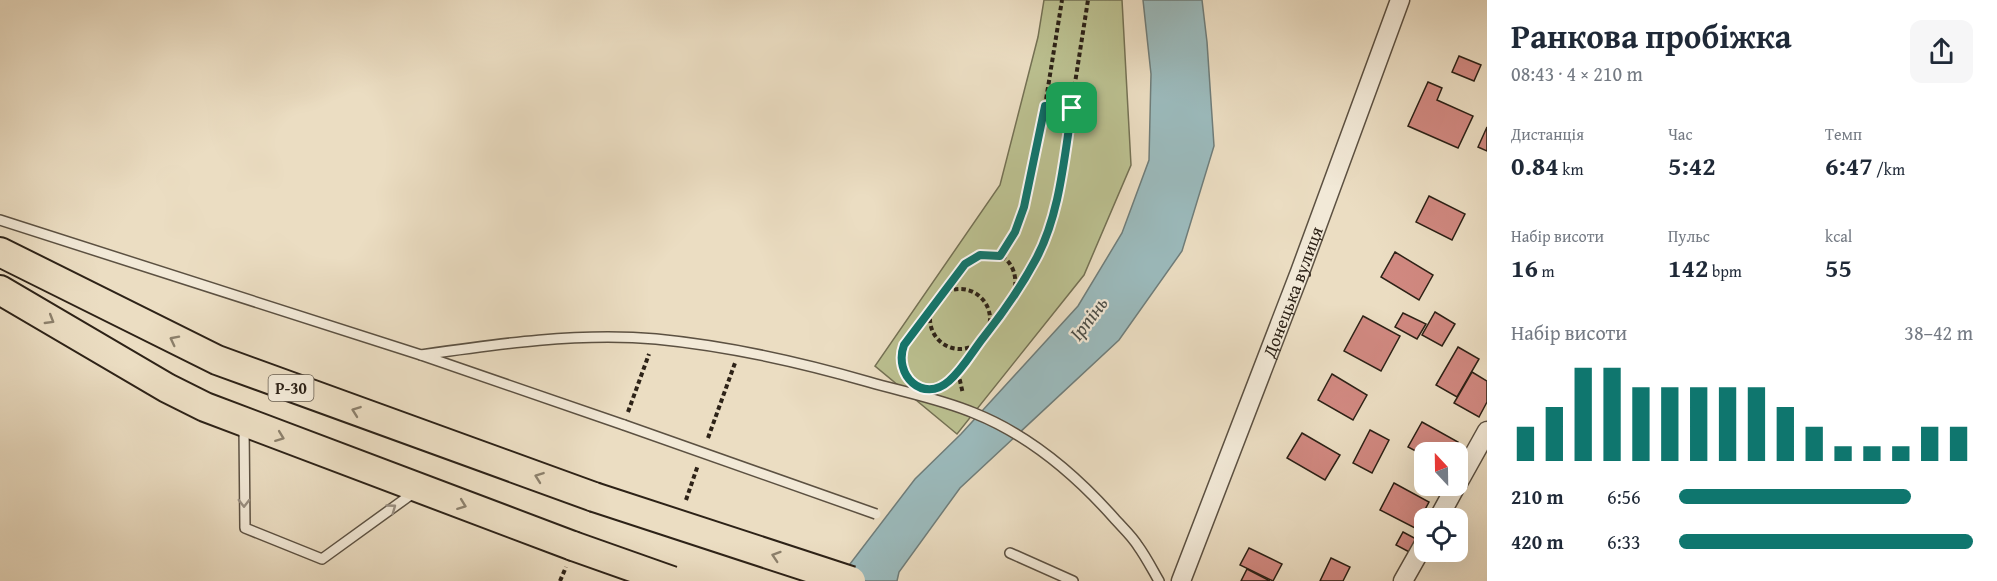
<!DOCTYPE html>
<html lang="uk">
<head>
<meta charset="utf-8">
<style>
	body { margin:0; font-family:"Gentium Book Plus",serif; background:#f6f6f7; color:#1f2937; height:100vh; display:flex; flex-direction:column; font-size:22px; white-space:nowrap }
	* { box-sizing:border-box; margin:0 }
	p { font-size:20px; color:#747a83 }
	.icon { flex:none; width:33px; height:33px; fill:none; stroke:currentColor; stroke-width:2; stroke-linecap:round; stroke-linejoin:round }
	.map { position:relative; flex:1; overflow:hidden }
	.panel { display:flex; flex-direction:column; background:#fff; width:510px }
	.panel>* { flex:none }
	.needle { width:39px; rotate:338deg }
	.tools { position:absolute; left:1414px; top:442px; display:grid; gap:12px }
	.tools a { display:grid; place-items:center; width:54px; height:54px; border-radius:12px; background:#fff; box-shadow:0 6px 24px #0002; font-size:30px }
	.pin { position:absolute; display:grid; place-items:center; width:51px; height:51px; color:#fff; margin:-26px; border-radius:12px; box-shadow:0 3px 9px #0006 }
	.round { display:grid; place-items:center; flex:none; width:63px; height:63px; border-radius:12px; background:#f6f6f7 }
	.headline { display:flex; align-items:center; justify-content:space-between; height:102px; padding:0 24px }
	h1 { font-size:33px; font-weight:700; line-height:45px }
	.figures { display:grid; grid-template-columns:repeat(3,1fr); gap:9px; height:102px; padding:6px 24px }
	.figures div { display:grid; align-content:center }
	.figures b { font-size:26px; font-weight:700 }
	.figures small { font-size:16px; font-weight:400 }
	.figures p { font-size:16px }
	.chart { height:168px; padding:12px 24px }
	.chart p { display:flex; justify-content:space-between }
	.chart svg { width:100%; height:108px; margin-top:6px; stroke:#0f766e; stroke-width:6 }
	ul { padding:0 24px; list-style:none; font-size:20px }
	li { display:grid; grid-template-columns:96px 72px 1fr; align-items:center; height:45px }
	li i { height:15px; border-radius:8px; background:#0f766e }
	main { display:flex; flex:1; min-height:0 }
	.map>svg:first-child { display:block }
</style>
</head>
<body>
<main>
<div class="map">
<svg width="1487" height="581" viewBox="0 0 1487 581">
	<rect width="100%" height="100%" fill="#ebddc2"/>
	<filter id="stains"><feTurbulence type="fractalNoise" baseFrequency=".00333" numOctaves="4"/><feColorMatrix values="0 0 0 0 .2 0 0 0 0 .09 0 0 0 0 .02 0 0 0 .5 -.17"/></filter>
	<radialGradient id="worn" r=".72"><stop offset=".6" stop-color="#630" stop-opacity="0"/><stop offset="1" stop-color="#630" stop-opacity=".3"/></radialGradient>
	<path fill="#bbc090" stroke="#747154" stroke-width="1.5" d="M1044 0H1122L1131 165 1084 275 957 434 875 366 1000 185 1038 37Z"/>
	<path fill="#9bbabc" stroke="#6f7d7a" stroke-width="1.5" d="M1143 0H1202L1207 42 1214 146 1182 251 1119 340 960 488 899 572 897 581H837L915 479 961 434 1078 306 1122 233 1149 160 1151 74Z"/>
	<g fill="#d18981" stroke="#2d2217" stroke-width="1.5">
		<path d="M1459 56 1481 65 1474 81 1452 72Z"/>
		<path d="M1428 82 1442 88 1437 100 1473 116 1458 148 1408 126Z"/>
		<path d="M1487 127V151L1478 147Z"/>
		<path d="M1429 196 1465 214 1452 240 1416 222Z"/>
		<path d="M1395 252 1433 275 1419 300 1381 277Z"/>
		<path d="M1435 312 1455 324 1442 346 1422 335Z"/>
		<path d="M1403 313 1426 324 1417 339 1395 327Z"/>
		<path d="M1363 316 1400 336 1381 371 1344 351Z"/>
		<path d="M1458 347 1479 359 1457 397 1436 385Z"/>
		<path d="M1472 372 1487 381V402L1479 417 1454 403Z"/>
		<path d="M1332 374 1367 395 1353 420 1318 400Z"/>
		<path d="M1422 422 1458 442 1452 453H1425V456L1408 447Z"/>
		<path d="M1370 430 1389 440 1372 473 1353 463Z"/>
		<path d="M1302 433 1340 455 1325 480 1287 458Z"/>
		<path d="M1394 483 1429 502 1415 528 1380 510Z"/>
		<path d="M1403 532 1420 541 1413 554 1396 545Z"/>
		<path d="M1249 548 1282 564 1273 581 1240 565Z"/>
		<path d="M1331 558 1350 567 1343 581H1320Z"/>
		<path d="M1247 569 1270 581H1241Z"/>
	</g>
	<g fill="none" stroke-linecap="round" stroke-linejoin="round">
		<g stroke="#5c5142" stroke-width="12">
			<g id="service">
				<path d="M0 220 421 355 624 425"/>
				<path d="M421 355C497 344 579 332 656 339 728 346 800 362 869 382 904 392 941 399 974 413 1029 435 1075 474 1114 518 1122 527 1132 536 1138 546 1146 557 1152 569 1159 581"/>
				<path d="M244 426 245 528 322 559 416 491"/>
				<path d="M1010 553 1073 581"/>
			</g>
		</g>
		<g stroke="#5c5142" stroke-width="21">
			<g id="minor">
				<path d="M1458 483 1487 431"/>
				<path d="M1438 519 1456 486"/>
				<path id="s1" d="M1181 581 1300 272 1400 0"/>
				<path d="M1403 581 1425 542"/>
			</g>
		</g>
		<g stroke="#2d2217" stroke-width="32">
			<g id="primary">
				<path d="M0 252 217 360 594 497"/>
				<path d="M0 290 167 388 205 407 573 546"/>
			</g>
		</g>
		<g stroke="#2d2217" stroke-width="4" stroke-dasharray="4.5 3" stroke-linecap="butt">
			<path d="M1045 106 1072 108"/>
			<path d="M1000 256 1015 232 1024 207 1045 106 1062 0"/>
			<circle cx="960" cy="319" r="30"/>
			<path d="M958 372 963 394"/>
			<path d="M905 375 900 359 904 345 962 268C988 238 1025 258 1013 297"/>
			<path d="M940 386 953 376 995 324 1037 257 1053 215 1062 166 1088 0"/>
			<path d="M628 412 649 354"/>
			<path d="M708 438 735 363"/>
			<path d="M686 500 698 465"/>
			<path d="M560 581 566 567"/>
		</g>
		<use href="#service" stroke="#f2e9d7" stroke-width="9"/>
		<use href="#minor" stroke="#f2e9d7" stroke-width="18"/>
		<use href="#primary" stroke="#ebddc2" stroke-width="28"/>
		<g stroke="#5c5142" stroke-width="12" stroke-linecap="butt">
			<path id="service-bridge" d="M624 425 876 514"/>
		</g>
		<g stroke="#2d2217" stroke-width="32" stroke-linecap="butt">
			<g id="primary-bridge">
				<path d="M594 497 851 581"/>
				<path d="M573 546 672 581"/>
			</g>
		</g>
		<use href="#service-bridge" stroke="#f2e9d7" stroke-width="9"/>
		<use href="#primary-bridge" stroke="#ebddc2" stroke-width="28"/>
	</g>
	<defs><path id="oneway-chevron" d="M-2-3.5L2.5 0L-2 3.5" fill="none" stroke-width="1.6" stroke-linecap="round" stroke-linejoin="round" transform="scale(1.5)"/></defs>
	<g stroke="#8c806c">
		<use href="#oneway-chevron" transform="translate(50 320) rotate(31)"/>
		<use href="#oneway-chevron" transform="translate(174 340) rotate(-153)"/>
		<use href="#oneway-chevron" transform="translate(356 411) rotate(-160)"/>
		<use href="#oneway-chevron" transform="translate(280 437) rotate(21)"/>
		<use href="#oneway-chevron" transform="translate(539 477) rotate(-160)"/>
		<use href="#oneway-chevron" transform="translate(462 505) rotate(21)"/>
		<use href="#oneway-chevron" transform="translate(776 556) rotate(-162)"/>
	</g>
	<g stroke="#998f81">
		<use href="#oneway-chevron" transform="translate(244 503) rotate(90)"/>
		<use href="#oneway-chevron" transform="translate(392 508) rotate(-36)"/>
	</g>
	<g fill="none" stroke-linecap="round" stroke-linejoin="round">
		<g stroke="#fff" stroke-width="12">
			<path id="route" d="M1045 106 1072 108C1064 158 1060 214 1036 259 1021 287 1003 313 983 338 972 352 963 369 949 381 923 404 893 375 904 345L965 264 980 255 1000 256 1015 232 1024 207Z"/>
		</g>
		<use href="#route" stroke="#0f766e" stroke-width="8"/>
	</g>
	<g text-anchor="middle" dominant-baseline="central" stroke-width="4.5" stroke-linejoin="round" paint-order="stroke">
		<rect fill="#f2e9d7" stroke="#685e51" stroke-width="1.5" x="268.5" y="375" width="45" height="26" rx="4.5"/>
		<g font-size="16" font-weight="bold" fill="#2d2217">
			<text x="291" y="388">Р-30</text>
		</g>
		<g font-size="18" fill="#2d2217" stroke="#f2e9d7">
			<text stroke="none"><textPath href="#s1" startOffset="310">Донецька вулиця</textPath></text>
		</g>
		<g font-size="20" font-style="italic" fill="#4e5049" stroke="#f2e9d7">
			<text transform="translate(1088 318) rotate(-53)">Ірпінь</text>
		</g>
	</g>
	<rect width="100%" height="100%" filter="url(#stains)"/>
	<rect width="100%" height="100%" fill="url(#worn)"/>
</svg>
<div class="tools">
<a><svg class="needle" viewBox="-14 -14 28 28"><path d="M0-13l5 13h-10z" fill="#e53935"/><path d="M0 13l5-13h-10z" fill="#747a83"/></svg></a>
<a><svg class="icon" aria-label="locate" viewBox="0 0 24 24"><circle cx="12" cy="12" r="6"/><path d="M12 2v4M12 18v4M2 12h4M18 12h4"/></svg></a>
</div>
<div class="pin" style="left:1072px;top:108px;background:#1e9e55"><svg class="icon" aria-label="arrive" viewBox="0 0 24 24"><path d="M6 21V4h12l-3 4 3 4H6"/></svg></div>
</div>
<section class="panel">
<div class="headline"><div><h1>Ранкова пробіжка</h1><p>08:43 · 4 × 210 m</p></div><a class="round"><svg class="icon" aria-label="share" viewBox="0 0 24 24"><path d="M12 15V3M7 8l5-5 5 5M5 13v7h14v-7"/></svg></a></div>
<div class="figures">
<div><p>Дистанція</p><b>0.84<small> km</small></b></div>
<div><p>Час</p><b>5:42</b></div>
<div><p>Темп</p><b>6:47<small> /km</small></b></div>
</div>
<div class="figures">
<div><p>Набір висоти</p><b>16<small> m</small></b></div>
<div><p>Пульс</p><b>142<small> bpm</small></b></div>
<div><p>kcal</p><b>55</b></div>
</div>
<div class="chart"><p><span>Набір висоти</span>38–42 m</p>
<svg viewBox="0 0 160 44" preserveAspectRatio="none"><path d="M5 44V30M15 44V22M25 44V6M35 44V6M45 44V14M55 44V14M65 44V14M75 44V14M85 44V14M95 44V22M105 44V30M115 44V38M125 44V38M135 44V38M145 44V30M155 44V30"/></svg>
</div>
<ul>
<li><b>210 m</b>6:56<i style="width:79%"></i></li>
<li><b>420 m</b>6:33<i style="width:100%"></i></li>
</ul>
</section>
</main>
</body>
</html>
